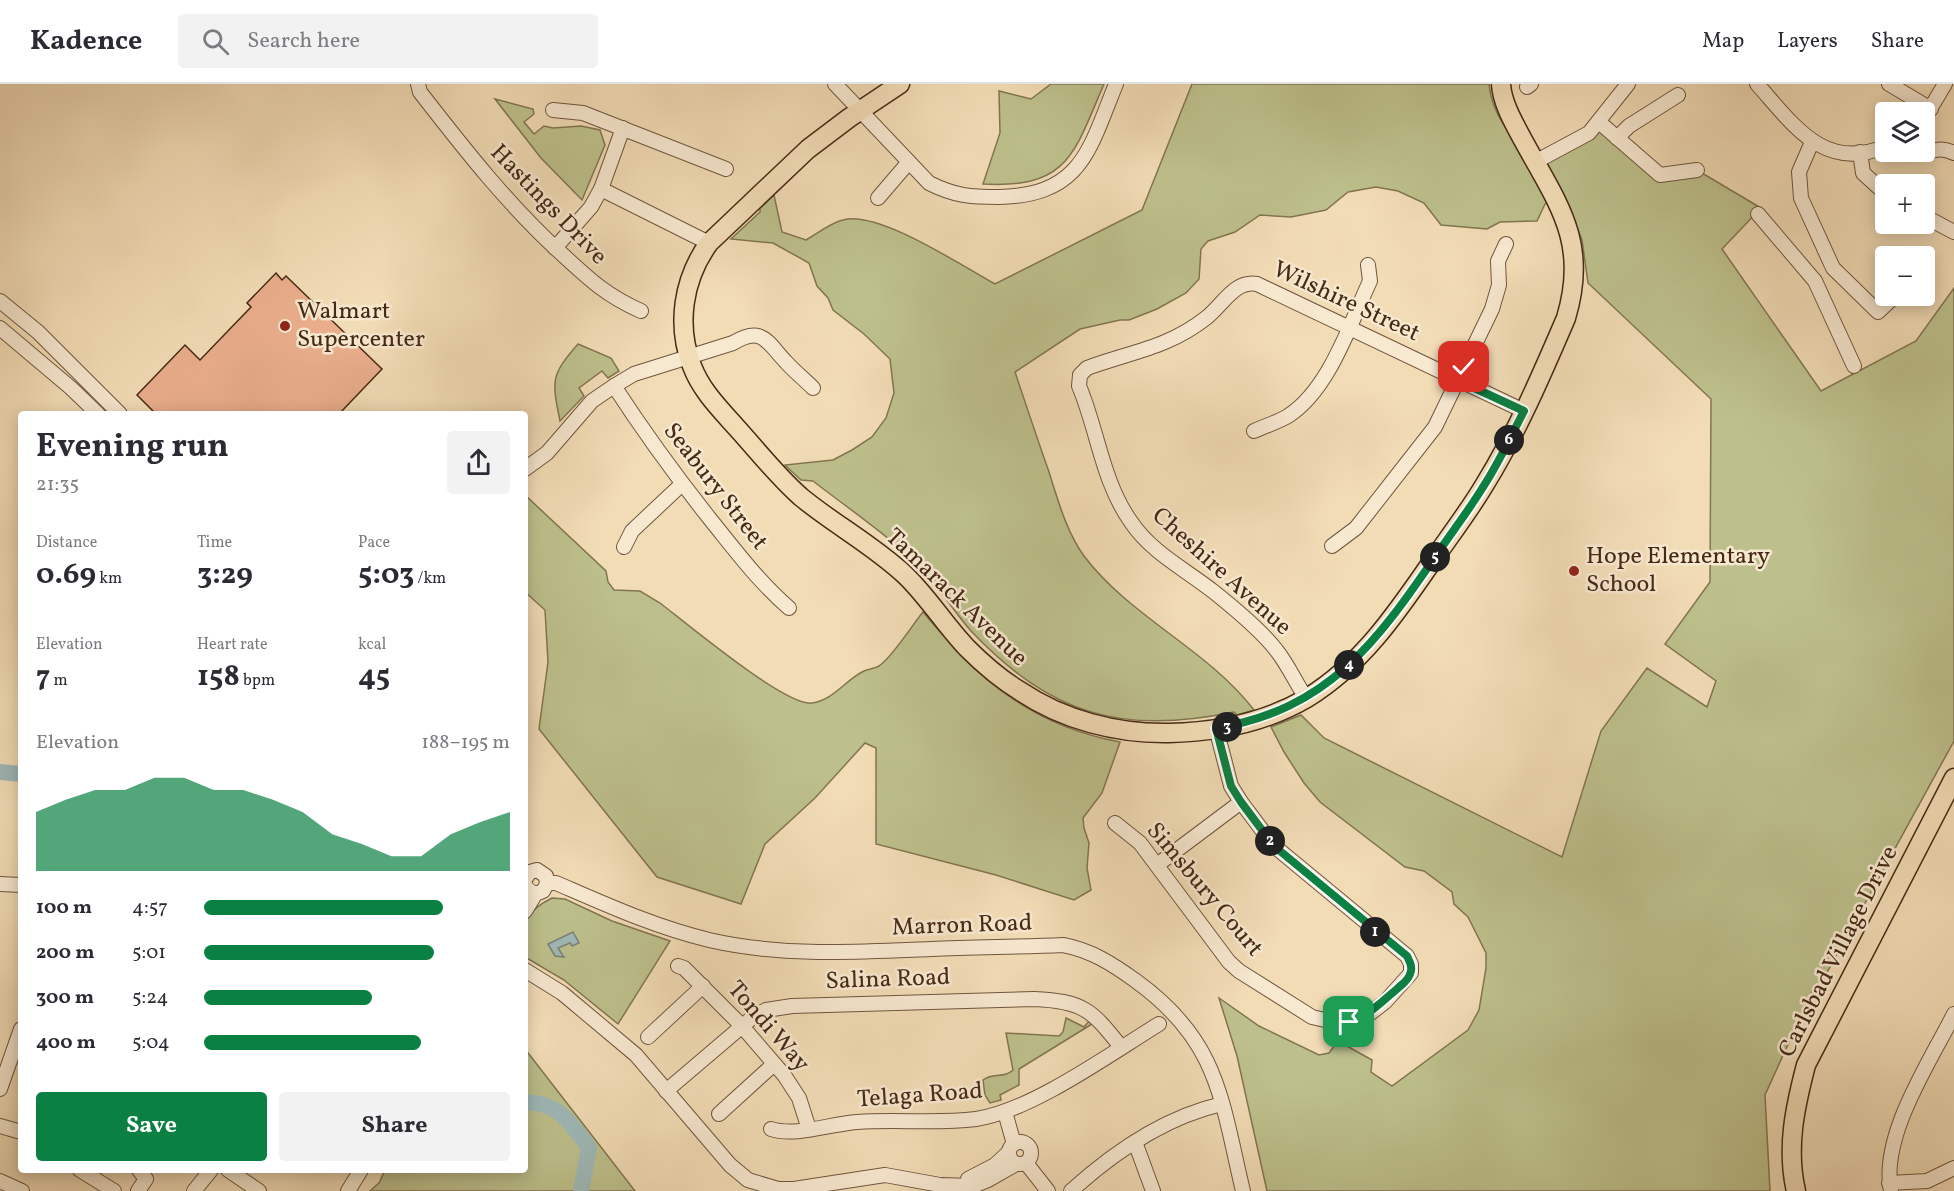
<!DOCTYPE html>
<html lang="en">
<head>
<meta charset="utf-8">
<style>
	body { margin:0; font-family:Vollkorn,serif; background:#f2f2f3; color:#2b2b33; height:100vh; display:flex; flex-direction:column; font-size:22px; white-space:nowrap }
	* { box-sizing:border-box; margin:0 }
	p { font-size:20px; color:#7c7c81 }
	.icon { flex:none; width:33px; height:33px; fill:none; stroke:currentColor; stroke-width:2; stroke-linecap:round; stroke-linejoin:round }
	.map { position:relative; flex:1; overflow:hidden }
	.sheet { position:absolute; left:18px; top:327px; width:510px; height:762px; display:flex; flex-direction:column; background:#fff; border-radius:6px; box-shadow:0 3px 15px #0003 }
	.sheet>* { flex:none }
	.tools { position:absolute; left:1875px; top:18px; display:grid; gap:12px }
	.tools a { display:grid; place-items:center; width:60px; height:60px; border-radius:6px; background:#fff; box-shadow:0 3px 15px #0003; font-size:30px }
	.pin { position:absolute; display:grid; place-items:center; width:51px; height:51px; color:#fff; margin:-26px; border-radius:12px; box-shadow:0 3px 9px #0006 }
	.km { position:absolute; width:30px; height:30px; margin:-15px; border-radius:50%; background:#222; color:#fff; font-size:16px; line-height:30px; text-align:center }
	.round { display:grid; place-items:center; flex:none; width:63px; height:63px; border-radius:6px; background:#f2f2f3 }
	.headline { display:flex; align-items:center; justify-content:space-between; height:102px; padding:0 18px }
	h1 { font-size:33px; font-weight:700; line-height:45px }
	.stats { display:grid; grid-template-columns:repeat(3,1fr); gap:9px; height:102px; padding:6px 18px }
	.stats div { display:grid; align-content:center }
	.stats b { font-size:30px; font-weight:700 }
	.stats small { font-size:16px; font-weight:400 }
	.stats p { font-size:16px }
	.chart { height:168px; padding:12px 18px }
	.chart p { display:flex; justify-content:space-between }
	.chart svg { width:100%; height:108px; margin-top:6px; fill:#0b8043; opacity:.7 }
	.button { display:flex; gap:12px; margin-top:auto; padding:12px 18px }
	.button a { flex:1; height:69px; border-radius:6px; background:#0b8043; color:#fff; font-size:24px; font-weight:700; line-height:69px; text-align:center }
	.button a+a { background:#f2f2f3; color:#2b2b33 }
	ul { padding:0 18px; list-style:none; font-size:20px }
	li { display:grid; grid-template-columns:96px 72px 1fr; align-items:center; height:45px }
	li i { height:15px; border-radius:8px; background:#0b8043 }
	header { display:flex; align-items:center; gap:36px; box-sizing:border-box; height:84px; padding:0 30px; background:#fff; border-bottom:2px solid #e1e1e2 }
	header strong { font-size:28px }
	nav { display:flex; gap:33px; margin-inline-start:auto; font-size:21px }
	.search { width:420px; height:54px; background:#f2f2f3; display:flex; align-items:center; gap:15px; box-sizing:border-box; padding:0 21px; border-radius:6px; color:#7c7c81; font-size:22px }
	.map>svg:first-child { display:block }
</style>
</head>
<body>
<header>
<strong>Kadence</strong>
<div class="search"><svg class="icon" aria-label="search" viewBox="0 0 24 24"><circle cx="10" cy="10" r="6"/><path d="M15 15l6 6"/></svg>Search here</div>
<nav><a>Map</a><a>Layers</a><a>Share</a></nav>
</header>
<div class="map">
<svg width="1954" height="1107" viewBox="0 0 1954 1107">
	<rect width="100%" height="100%" fill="#f2dcb6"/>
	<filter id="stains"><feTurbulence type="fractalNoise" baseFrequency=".00333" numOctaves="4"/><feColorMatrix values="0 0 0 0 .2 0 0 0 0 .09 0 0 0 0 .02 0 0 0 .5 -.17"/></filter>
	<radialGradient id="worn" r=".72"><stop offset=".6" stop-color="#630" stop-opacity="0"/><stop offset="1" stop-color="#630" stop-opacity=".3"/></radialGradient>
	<g fill="#bdc08c" stroke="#827551" stroke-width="1.5">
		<path d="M1051 0H1104C1074 69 1069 105 983 100L1000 49 999 7 1031 15Z"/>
		<path d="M1192 0H1489C1492 33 1513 54 1535 78L1599 38 1660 90 1697 86 1761 124 1722 165 1821 307 1916 257 1954 204V657L1819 903 1815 901 1765 1011 1770 1107H1267L1237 972 1219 914 1259 942 1319 971 1329 969 1338 957 1372 976 1371 988 1392 1002 1468 946 1479 926 1486 884V869L1468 833 1454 820 1452 808 1424 787 1405 783 1320 718 1304 699 1284 668 1271 643 1301 631 1324 654 1562 773 1601 647 1647 584 1707 623 1716 597 1665 560 1710 498 1711 315 1588 199 1582 156 1570 126 1561 114 1545 120 1537 137 1500 138 1487 145 1441 141 1424 119 1398 107 1376 103 1348 108 1326 126 1291 133 1260 131 1235 148 1208 157 1201 165 1199 195 1186 209 1157 225 1129 236H1120L1080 245 1015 288C1026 321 1037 354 1049 388 1058 416 1066 447 1084 472 1130 533 1207 565 1254 626L1237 631 1234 628C1121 651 1051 631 971 547 953 527 939 502 920 483 888 451 849 425 813 397L801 396 785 381 833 376 852 366 872 353 886 334 894 309 890 275 864 250 833 226 828 214 817 202 809 179 773 159 731 155 760 128V124L774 111 782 148 806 156C817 150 830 139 843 136 878 126 962 182 995 200L1142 126Z"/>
		<path d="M495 15 533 25 534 30 524 38 534 50 544 42 553 44 581 42 600 46 605 61 582 116 541 74Z"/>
		<path d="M578 260 611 274 619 287 608 294 602 287 579 304 584 312 560 337C552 297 550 292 578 260Z"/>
		<path d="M525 411 606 487 608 498 614 506 640 507 660 519C685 538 786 623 812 619 833 616 845 597 862 588 867 585 874 585 879 582 891 575 913 540 923 528 980 596 1030 641 1120 658L1102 709 1083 734 1084 744 1089 759 1087 784 1091 806 1074 816 996 791 876 760V664L865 659 815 714 765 760 741 820 657 793 539 645 548 578 545 526 525 508Z"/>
		<path d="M552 814 565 815 612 837 670 857 618 940 564 896 525 873C525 841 520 830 552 814Z"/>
		<path d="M1066 934 1084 943 1089 937 1092 940 1019 985V1001L1000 1011 1001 1016 990 1019 985 1011 983 996C992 988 1004 995 1013 986L1006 949 1059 952 1063 948Z"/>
		<path d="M525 965 635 1107H370L379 1099 385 1086H525Z"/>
	</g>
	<path fill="#9fb9b8" stroke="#7b8077" stroke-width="1.5" d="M573 848 579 859 572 862 570 859 558 864 564 873 555 872 548 860Z"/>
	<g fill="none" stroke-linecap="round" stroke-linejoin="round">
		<g stroke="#9fb9b8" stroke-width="16">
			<path d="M0 688 21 690"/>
			<path d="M525 1019C557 1016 572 1041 589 1064L581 1107"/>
		</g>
	</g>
	<path fill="#eaae8d" stroke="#462a16" stroke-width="1.5" d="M276 189 282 196 286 192 382 285 339 330H156L137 311 185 261 200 276 251 223 247 219Z"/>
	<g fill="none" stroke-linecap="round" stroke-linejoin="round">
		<g stroke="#71563e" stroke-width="16">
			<g id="minor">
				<path d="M418 0 420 8C465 66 509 122 563 171 590 196 607 212 641 227"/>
				<path d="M835 0 929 99C955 112 970 113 999 113 1082 111 1089 66 1116 0"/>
				<path d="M1757 0C1793 40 1824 89 1886 62"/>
				<path d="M1889 0 1931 25"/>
				<path d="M1527 3 1531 0"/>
				<path d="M553 26 583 29 726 85"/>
				<path d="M1924 35 1945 0"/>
				<path d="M1599 38 1660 91 1697 86"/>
				<path d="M1617 54 1629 42 1678 11"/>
				<path d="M1812 58 1799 88 1801 114 1833 184 1878 228 1895 212"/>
				<path d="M1860 68 1863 89 1886 110"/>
				<path d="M1916 68C1931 71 1936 60 1954 69"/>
				<path d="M1535 78 1589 49 1628 0"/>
				<path d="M601 105 709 159"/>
				<path d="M878 114 908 79"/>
				<path d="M1758 130 1815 197 1854 282"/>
				<path d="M1924 132 1954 148"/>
				<path d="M555 164 591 123 601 105 623 44"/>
				<path d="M0 217 38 248 120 330"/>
				<path d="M0 244 71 304 98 330"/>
				<path d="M614 302C644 348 676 392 710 435 736 467 758 497 789 524"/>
				<path d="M1254 347C1265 342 1278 338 1288 332 1329 306 1350 240 1370 197L1368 181"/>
				<path d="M525 385 547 369 592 317 614 302 634 290 733 259C762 241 767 258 786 278 794 287 804 295 813 304"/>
				<path d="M1332 462 1356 444 1435 343 1492 225 1499 201 1498 177 1506 160"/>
				<path d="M624 463 632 447 682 400"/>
				<path d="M1306 614C1296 599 1288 581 1277 567 1262 547 1234 524 1214 508 1185 485 1152 469 1131 438 1102 397 1098 347 1079 302L1080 291 1087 284C1130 268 1168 264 1206 234 1223 221 1234 196 1257 200L1524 327"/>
				<path d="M1115 739 1140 759 1229 878 1239 887 1312 933 1329 937 1349 938 1368 931 1385 918 1411 889V880L1407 872 1274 762 1241 718 1231 702 1216 644"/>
				<path d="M1157 781 1241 718"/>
				<path d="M525 795 530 788 537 786 546 792 547 800 543 807C536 811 529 809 525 801"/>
				<path d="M547 799H556C607 821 655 843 709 856 783 873 857 868 931 865 975 863 1019 863 1063 861 1091 866 1114 881 1136 897 1219 957 1221 1015 1243 1107"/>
				<path d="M0 800 21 801"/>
				<path d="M525 827 536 809"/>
				<path d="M678 882 684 884 741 941 784 991 799 1014 809 1045"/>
				<path d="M525 886 562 909 636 971 730 1081 748 1096 778 1105H794L885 1091 940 1101 973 1102 988 1096 1016 1080"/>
				<path d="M648 953 703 902"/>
				<path d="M0 1005 21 945"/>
				<path d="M666 1007 753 933 766 926 792 922 1034 915C1083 917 1092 926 1121 963"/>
				<path d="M1005 1028 1014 1060"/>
				<path d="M719 1030 774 980"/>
				<path d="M0 1042 21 1048"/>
				<path d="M771 1045C795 1053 830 1040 857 1038 897 1035 936 1040 976 1035 1031 1027 1110 970 1159 940"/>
				<circle cx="1020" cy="1069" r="11"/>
				<path d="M1135 1058 1153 1107"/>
				<path d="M1026 1079 1048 1107"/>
				<path d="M80 1086 114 1107"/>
				<path d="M228 1086 259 1107"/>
				<path d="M968 1095 995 1081 1009 1068"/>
				<path d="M0 1097 22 1107"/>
				<path d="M1889 1099 1927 1097 1954 1084"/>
				<path d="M138 1107 146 1095 139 1086"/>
				<path d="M194 1107 211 1086"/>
				<path d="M348 1107 361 1086"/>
				<path d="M1071 1107C1114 1068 1165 1033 1222 1020"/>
				<path d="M1891 1107C1880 1052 1930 978 1954 930"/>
			</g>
		</g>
		<g stroke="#462a16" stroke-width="21">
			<g id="major">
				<path d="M900 0 849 34 808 65 709 159C683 195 676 241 692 282 701 306 719 324 736 343 757 366 777 392 801 413 835 441 873 461 905 491 928 513 945 541 967 564 983 580 1000 595 1020 607 1063 636 1117 650 1169 649 1216 648 1266 638 1307 614 1361 581 1396 530 1431 479 1449 453 1469 427 1485 400 1517 348 1542 290 1566 234 1589 158 1558 120 1523 56 1514 39 1502 19 1501 0"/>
				<path d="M1796 1107C1786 1064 1795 1023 1806 981L1954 694"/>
			</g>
		</g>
		<use href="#minor" stroke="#f7e8d0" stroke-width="14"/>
		<use href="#major" stroke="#f2dcb6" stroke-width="18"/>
	</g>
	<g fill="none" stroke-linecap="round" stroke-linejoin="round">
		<g stroke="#fff" stroke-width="12">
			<path id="route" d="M1349 938C1372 929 1379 920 1397 905 1402 900 1408 897 1410 890 1413 884 1410 878 1407 872L1274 762 1241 718 1231 702 1216 644C1328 626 1377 558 1437 470 1452 448 1469 426 1483 403 1499 379 1511 352 1524 327L1457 296 1464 283"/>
		</g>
		<use href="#route" stroke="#0b8043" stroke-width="8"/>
	</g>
	<g fill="#8f2418" stroke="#f7e8d0" stroke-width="2">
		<circle cx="285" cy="242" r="6"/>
		<circle cx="1574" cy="487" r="6"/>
	</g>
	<g text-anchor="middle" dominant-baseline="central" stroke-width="5" stroke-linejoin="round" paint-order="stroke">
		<g font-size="24" fill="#462a16" stroke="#f7e8d0">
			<text transform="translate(548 121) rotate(46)">Hastings Drive</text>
			<text transform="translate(1346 218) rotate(25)">Wilshire Street</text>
			<text transform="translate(715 403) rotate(52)">Seabury Street</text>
			<text transform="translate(1221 488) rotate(42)">Cheshire Avenue</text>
			<text transform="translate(956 514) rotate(44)">Tamarack Avenue</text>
			<text transform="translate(1204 806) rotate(50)">Simsbury Court</text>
			<text transform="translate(962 842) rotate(-2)">Marron Road</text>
			<text transform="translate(1839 868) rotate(-63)">Carlsbad Village Drive</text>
			<text transform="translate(888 896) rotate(-2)">Salina Road</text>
			<text transform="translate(768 943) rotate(49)">Tondi Way</text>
			<text transform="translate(920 1012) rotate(-4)">Telaga Road</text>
		</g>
		<g font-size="24" fill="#462a16" stroke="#f7e8d0" text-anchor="start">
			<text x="297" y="228">Walmart<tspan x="297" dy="28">Supercenter</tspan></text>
			<text x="1586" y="473">Hope Elementary<tspan x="1586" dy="28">School</tspan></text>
		</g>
	</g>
	<rect width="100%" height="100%" filter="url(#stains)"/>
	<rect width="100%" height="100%" fill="url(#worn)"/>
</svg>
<div class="tools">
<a><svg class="icon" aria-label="layers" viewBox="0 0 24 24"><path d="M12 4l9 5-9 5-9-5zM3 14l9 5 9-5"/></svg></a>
<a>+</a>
<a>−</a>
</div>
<div class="pin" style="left:1349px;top:938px;background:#1e9e55"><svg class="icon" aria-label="arrive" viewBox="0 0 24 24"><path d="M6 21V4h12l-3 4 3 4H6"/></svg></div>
<div class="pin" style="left:1464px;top:283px;background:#d93025"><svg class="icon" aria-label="check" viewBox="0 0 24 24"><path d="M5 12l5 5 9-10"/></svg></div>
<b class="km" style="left:1375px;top:848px">1</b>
<b class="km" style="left:1270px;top:757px">2</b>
<b class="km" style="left:1227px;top:643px">3</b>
<b class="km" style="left:1349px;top:581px">4</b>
<b class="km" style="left:1435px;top:473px">5</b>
<b class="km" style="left:1509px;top:356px">6</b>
<section class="sheet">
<div class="headline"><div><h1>Evening run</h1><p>21:35</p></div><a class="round"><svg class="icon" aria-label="share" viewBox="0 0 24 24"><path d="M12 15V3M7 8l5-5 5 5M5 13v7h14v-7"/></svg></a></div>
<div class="stats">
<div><p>Distance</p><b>0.69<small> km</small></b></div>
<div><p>Time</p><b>3:29</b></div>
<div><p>Pace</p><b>5:03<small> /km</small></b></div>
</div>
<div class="stats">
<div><p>Elevation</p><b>7<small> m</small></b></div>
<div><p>Heart rate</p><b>158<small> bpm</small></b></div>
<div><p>kcal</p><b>45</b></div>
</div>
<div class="chart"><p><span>Elevation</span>188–195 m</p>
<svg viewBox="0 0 160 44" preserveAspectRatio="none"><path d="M0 44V20L10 15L20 11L30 11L40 6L50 6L60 11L70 11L80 15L90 20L100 29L110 33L120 38L130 38L140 29L150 24L160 20V44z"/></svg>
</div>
<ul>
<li><b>100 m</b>4:57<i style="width:78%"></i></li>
<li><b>200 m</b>5:01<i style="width:75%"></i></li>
<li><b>300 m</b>5:24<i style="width:55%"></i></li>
<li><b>400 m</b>5:04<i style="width:71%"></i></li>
</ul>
<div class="button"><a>Save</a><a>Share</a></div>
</section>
</div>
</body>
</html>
